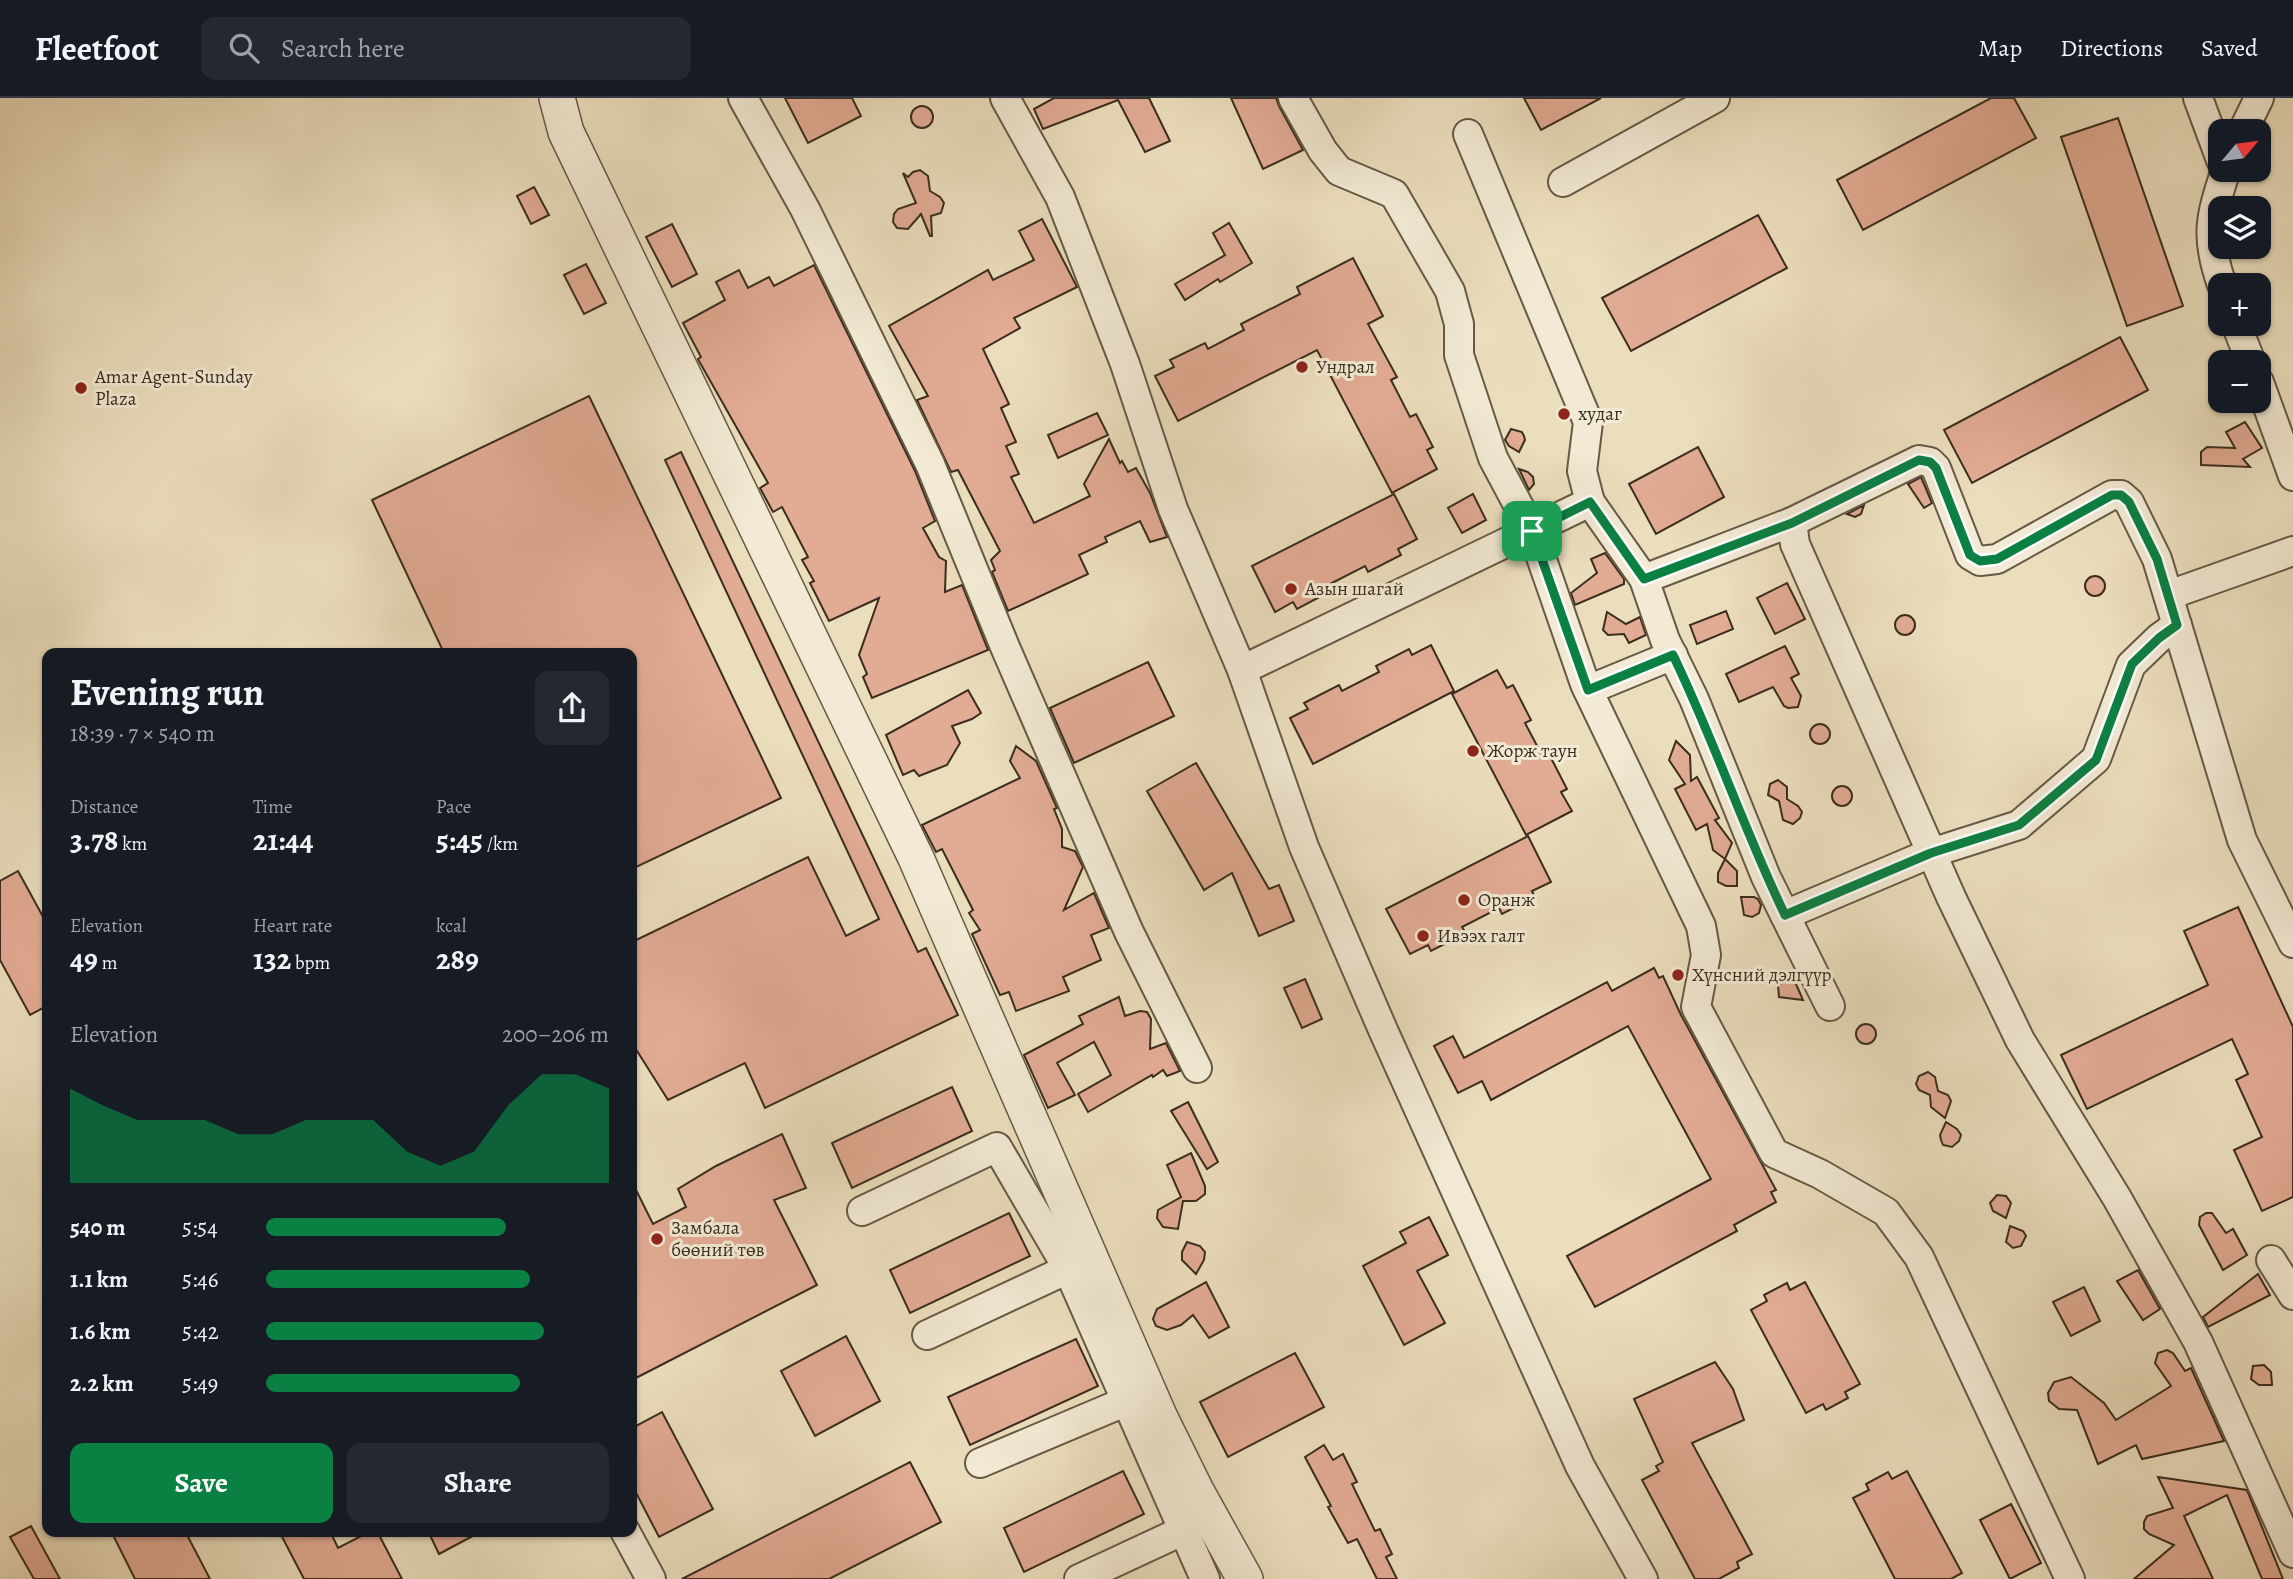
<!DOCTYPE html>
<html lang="en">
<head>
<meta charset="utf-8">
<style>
	body { margin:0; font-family:Alegreya,serif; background:#242831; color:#f1f3f6; height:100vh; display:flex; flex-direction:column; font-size:26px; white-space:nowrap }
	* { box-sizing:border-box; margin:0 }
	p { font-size:23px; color:#9ea1a6 }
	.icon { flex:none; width:38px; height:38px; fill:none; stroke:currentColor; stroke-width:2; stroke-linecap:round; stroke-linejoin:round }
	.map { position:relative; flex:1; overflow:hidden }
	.sheet { position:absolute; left:42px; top:550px; width:595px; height:889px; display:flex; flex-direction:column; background:#171b24; border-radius:14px; box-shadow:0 2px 5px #0004 }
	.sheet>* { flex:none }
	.needle { width:46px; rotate:61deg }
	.fabs { position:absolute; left:2208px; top:21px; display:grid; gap:14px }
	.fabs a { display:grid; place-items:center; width:63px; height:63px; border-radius:14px; background:#171b24; box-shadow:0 2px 5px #0004; font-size:35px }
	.pin { position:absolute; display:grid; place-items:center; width:60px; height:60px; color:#fff; margin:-30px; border-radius:14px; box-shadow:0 4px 10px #0006 }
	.round { display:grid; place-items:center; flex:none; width:74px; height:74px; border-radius:14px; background:#242831 }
	.overview { display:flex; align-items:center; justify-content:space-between; height:119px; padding:0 28px }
	h1 { font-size:38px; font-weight:700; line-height:52px }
	.metrics { display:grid; grid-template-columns:repeat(3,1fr); gap:10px; height:119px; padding:7px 28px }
	.metrics div { display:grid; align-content:center }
	.metrics b { font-size:30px; font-weight:700 }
	.metrics small { font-size:19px; font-weight:400 }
	.metrics p { font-size:19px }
	.chart { height:196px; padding:14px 28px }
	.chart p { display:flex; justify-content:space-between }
	.chart svg { width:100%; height:126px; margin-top:7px; fill:#0b8043; opacity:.7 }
	.primary-button { display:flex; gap:14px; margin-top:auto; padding:14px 28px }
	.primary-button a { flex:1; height:80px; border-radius:14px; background:#0b8043; color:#fff; font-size:28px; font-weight:700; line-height:80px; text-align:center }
	.primary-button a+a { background:#242831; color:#f1f3f6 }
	ul { padding:0 28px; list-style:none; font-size:23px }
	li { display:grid; grid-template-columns:112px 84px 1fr; align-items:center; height:52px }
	li i { height:18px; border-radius:9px; background:#0b8043 }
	header { display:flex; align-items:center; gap:42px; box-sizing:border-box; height:98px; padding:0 35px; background:#171b24; border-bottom:2px solid #363941 }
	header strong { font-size:33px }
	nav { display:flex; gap:38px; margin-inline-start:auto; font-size:24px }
	.search { width:490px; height:63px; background:#242831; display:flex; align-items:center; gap:18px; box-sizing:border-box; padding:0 24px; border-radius:14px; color:#9ea1a6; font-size:26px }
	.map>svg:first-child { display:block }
</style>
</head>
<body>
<header>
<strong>Fleetfoot</strong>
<div class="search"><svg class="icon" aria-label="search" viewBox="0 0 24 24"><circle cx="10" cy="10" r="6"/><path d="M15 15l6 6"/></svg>Search here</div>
<nav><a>Map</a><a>Directions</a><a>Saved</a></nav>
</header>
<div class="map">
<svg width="2293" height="1481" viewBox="0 0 2293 1481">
	<rect width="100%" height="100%" fill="#ebdebd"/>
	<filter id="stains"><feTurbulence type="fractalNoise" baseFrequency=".00286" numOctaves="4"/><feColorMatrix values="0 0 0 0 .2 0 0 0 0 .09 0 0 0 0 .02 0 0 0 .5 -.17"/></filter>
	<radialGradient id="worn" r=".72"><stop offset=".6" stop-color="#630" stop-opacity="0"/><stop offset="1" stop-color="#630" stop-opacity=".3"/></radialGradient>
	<g fill="#e2ab94" stroke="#3a2d1e" stroke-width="2">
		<path d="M785 0H852L861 18 808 45Z"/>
		<path d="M1054 0H1149L1170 43 1145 54 1118 2 1043 31 1034 11Z"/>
		<path d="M1231 0H1276L1279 8 1303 52 1263 71Z"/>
		<path d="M1524 0H1601L1541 32Z"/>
		<path d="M1991 0H2014L2036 40 1863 132 1837 82Z"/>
		<circle cx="922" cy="19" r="11"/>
		<path d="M2118 20 2183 208 2127 228 2061 39Z"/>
		<path d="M920 72 928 78 930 93 940 99 944 105 941 115 931 118 932 138H930L921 116 908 131 897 130 893 124 894 116 898 111 916 105 903 75 908 79 913 74Z"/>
		<path d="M534 89 549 117 531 126 517 98Z"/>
		<path d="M1758 117 1787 170 1631 253 1602 200Z"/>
		<path d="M1042 121 1077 189 1014 220 1020 230 983 251 1009 306 1001 310 1016 344 1006 348 1019 376 1011 379 1034 425 1090 398 1084 386 1109 341 1120 365 1122 363 1128 374 1136 370 1150 395 1167 439 1150 444 1140 423 1105 439 1107 444 1079 457 1088 476 1008 513 992 474 995 472 991 462 1000 453 958 372 951 374 917 302 928 298 889 228 988 172 993 182 1034 162 1019 133Z"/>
		<path d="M1229 125 1252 165 1220 184 1218 181 1185 202 1175 186 1225 157 1213 135Z"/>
		<path d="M672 126 697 176 672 189 646 139Z"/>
		<path d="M1353 160 1383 218 1368 226 1397 279 1391 282 1410 319 1416 316 1433 349 1427 352 1437 371 1392 395 1317 252 1178 323 1155 278 1174 269 1170 262 1205 245 1208 251 1244 232 1241 226 1300 196 1297 189Z"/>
		<path d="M586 166 606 205 584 216 564 177Z"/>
		<path d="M814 167 915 373 935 423 923 430 939 459 946 463 945 494 962 487 988 552 872 600 863 579 867 576 859 557 879 500 829 523 810 485 814 483 802 462 808 459 782 409 773 414 760 390 768 385 699 263 698 261 701 259 683 225 725 202 716 184 739 172 748 190 769 179 774 188Z"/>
		<path d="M2120 239 2148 292 1972 385 1944 332Z"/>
		<path d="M589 298 781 700 632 771V555H444L372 402Z"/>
		<path d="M1097 315 1108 337 1058 360 1048 337Z"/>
		<path d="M2245 324 2262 350 2243 361 2250 369 2201 367V354L2207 349 2235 350 2226 334Z"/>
		<path d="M1511 331 1522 334 1524 338 1525 342 1519 354 1509 348 1505 342Z"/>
		<path d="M1698 349 1724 399 1656 436 1629 386Z"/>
		<path d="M681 354 918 854 926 850 958 917 765 1010 745 965 668 1002 632 945V844L808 759 846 838 879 821 665 362Z"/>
		<path d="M1519 371 1528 374 1533 379 1534 386 1529 392Z"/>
		<path d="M1921 379 1932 405 1924 410 1908 386Z"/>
		<path d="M1394 396 1417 441 1398 451 1401 457 1368 474 1365 468 1328 487 1331 493 1297 511 1293 504 1275 514 1252 468Z"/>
		<path d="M1473 396 1486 422 1462 435 1448 410Z"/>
		<path d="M1864 407 1861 416 1855 419 1847 416Z"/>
		<path d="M1605 455 1624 481V486L1575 507 1571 495 1597 475 1591 461Z"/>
		<circle cx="2095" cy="488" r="10"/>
		<path d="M1787 485 1805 521 1775 536 1757 500Z"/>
		<path d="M1726 513 1733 531 1697 546 1690 527Z"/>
		<path d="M1607 514 1626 526 1640 519 1646 537 1629 545 1624 536 1608 537 1603 532Z"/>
		<circle cx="1905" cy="527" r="10"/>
		<path d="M1431 547 1454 593 1313 666 1290 620 1308 611 1304 605 1339 587 1342 593 1379 574 1376 568 1409 551 1412 557Z"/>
		<path d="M1785 548 1799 576 1791 580 1801 598 1798 609 1788 610 1784 608 1773 589 1739 604 1726 576Z"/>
		<path d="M1148 564 1174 618 1074 665 1050 610Z"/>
		<path d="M1497 572 1507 590 1513 587 1531 622 1525 625 1544 661 1550 658 1567 691 1561 694 1572 713 1526 737 1452 596Z"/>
		<path d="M968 592 981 615 972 621 952 628 960 645 947 667 919 678 914 672 903 677 886 637Z"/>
		<circle cx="1820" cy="636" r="10"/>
		<path d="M1676 643 1690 657 1691 683 1697 679 1719 720 1715 722 1732 745 1725 761 1713 752 1707 726 1696 732 1675 691 1685 686 1669 662Z"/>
		<path d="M1016 648 1036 663 1057 710 1054 711 1062 731V749L1075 753 1083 769 1064 812 1094 795 1109 830 1091 837 1101 862 1063 879 1069 893 1016 913 1009 894 1000 897 972 836 980 832 969 815 973 812 942 751 936 754 922 727 1020 680 1010 663Z"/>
		<path d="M1196 665 1269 791 1279 787 1294 823 1259 838 1232 775 1204 792 1147 693Z"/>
		<path d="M1778 682 1787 689V701L1798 708 1802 714 1800 720 1793 726 1783 722 1779 703 1768 697 1770 686Z"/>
		<circle cx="1842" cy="698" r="10"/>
		<path d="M1528 738 1551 784 1532 793 1535 799 1502 816 1499 810 1462 829 1466 835 1431 853 1428 847 1410 856 1386 811Z"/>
		<path d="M1725 761 1737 773V788H1726L1718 784V775Z"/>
		<path d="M18 773 47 826V908L30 917 0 862V783Z"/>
		<path d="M1741 799H1754L1758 801 1761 807 1759 815 1752 819 1744 817Z"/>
		<path d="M2238 809 2293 929V1099L2262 1113 2234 1052 2262 1039 2236 982 2248 976 2232 941 2087 1011 2061 957 2208 887 2184 833Z"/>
		<path d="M1654 870 1659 880 1663 878 1681 917 1776 1092 1771 1094 1776 1104 1734 1127 1737 1133 1595 1209 1567 1158 1711 1081 1628 928 1491 1002 1482 983 1458 995 1434 948 1453 938 1464 960 1607 884 1612 893Z"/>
		<path d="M1305 881 1322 921 1302 930 1284 890Z"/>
		<path d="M1789 881 1796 886 1803 902 1779 899 1778 887Z"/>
		<path d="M1119 899 1125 918 1140 913 1147 914 1151 921 1150 951 1166 945 1180 973 1167 978 1163 972 1153 979 1152 977 1088 1014 1078 996 1111 977 1094 944 1057 965 1075 997 1048 1010 1024 957 1083 926 1079 918Z"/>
		<circle cx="1866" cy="936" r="10"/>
		<path d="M1928 974 1935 979 1938 993 1948 997 1951 1003 1945 1020 1931 1009 1930 997 1919 992 1916 986 1919 978Z"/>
		<path d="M952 989 972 1033 852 1090 832 1045Z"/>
		<path d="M1188 1004 1218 1064 1207 1071 1171 1013Z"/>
		<path d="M1946 1024 1957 1031 1961 1037 1959 1043 1952 1049 1943 1047 1941 1042 1940 1037Z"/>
		<path d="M782 1036 806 1090 774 1102 817 1187 632 1282V1084L653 1126 686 1109 678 1091 716 1068Z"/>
		<path d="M1191 1055 1205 1088V1096L1196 1103H1183L1178 1131 1163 1129 1157 1120 1158 1112 1181 1099 1167 1067Z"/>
		<path d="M1997 1097 2006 1098 2011 1105 2006 1120 1993 1113 1990 1105Z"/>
		<path d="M1009 1115 1030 1158 910 1215 890 1172Z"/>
		<path d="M2212 1115 2226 1135 2233 1131 2247 1157 2223 1172 2199 1127 2200 1119 2206 1115Z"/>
		<path d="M1429 1119 1448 1157 1417 1173 1445 1225 1404 1247 1363 1168 1406 1145 1400 1134Z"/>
		<path d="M2010 1128 2023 1133 2026 1138 2021 1148 2013 1150 2006 1144Z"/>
		<path d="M1187 1144 1200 1148 1205 1154 1204 1162 1196 1176 1182 1162V1154Z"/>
		<path d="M2138 1172 2160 1211 2143 1222 2117 1183Z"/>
		<path d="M2258 1176 2270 1197 2208 1229 2203 1219Z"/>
		<path d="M1206 1184 1229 1229 1209 1240 1193 1217 1181 1227 1167 1232 1156 1228 1153 1221 1157 1211Z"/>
		<path d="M1805 1184 1860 1286 1845 1294 1848 1300 1826 1312 1823 1306 1806 1315 1751 1212 1767 1203 1764 1197 1787 1185 1790 1192Z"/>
		<path d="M2084 1189 2100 1223 2071 1238 2053 1204Z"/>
		<path d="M846 1238 880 1303 815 1338 781 1273Z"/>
		<path d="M1076 1241 1098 1288 970 1347 948 1299Z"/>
		<path d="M2167 1252 2173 1255 2185 1273 2191 1270 2224 1343 2142 1361 2136 1347 2098 1366 2077 1312 2059 1311 2049 1303 2048 1295 2054 1284 2071 1279 2104 1305 2116 1322 2171 1288 2155 1265 2158 1255Z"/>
		<path d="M1295 1255 1324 1309 1228 1359 1200 1304Z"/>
		<path d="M1715 1264 1733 1291 1744 1322 1692 1345 1752 1456 1737 1464 1739 1470 1719 1481H1695L1642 1382 1659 1373 1656 1368 1663 1364 1634 1301Z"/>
		<path d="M2264 1267 2271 1274 2272 1287H2259L2251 1281 2253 1268Z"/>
		<path d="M662 1314 713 1411 659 1439 632 1387V1330Z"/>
		<path d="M1324 1347 1333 1362 1343 1356 1357 1384 1352 1386 1375 1433 1380 1431 1392 1456 1386 1459 1397 1481H1377L1357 1441 1348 1445 1328 1409 1331 1408 1305 1359Z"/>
		<path d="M910 1364 941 1424 829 1481H682Z"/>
		<path d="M1123 1373 1144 1416 1024 1474 1004 1430Z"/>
		<path d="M1907 1373 1962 1475 1951 1481H1895L1853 1400 1869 1392 1866 1386 1888 1374 1892 1381Z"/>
		<path d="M2158 1379 2247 1392 2283 1481H2262L2227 1397 2184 1418 2213 1481H2134L2174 1447 2149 1436 2144 1431V1424L2147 1418 2173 1410Z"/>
		<path d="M2011 1406 2041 1465 2010 1481 1980 1422Z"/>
		<path d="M31 1428 60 1481H34L10 1439Z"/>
		<path d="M111 1433H185L210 1481H135Z"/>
		<path d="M279 1433H330L338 1450 371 1433H377L402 1481H304Z"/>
		<path d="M428 1433H482L439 1456Z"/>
	</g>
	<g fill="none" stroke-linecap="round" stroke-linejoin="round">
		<g stroke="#665946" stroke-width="32">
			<g id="minor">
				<path d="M743 0 805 111 930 366 1005 549 1129 834 1197 970"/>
				<path d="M1005 0 1060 99 1125 266 1173 411 1242 572 1304 749 1383 932 1580 1368 1643 1481"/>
				<path d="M1293 0 1323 53 1339 73 1394 96 1450 193 1459 226V257L1493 360 1532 433 1585 586 1701 828 1706 857 1696 909 1774 1055 1820 1076 1886 1114 1919 1159 2070 1481"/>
				<path d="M2198 0 2221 62"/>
				<path d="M2243 33 2259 0"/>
				<path d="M1468 36 1588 324 1582 373 1590 404"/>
				<path d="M1563 84 1715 0"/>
				<path d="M2222 187C2205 139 2210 119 2226 72"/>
				<path d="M2236 226 2251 264"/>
				<path d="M2259 284 2293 378"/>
				<path d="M1644 481 1792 424"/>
				<path d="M2169 497 2293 453"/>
				<path d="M1242 572 1590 404 1644 481 1665 542 1694 601 1766 779 1830 908"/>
				<path d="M1588 592 1673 557"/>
				<path d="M1785 817 1931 755 2019 727 2096 661 2131 567 2159 540 2177 527"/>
				<path d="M2293 845 2242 742 2157 461 2129 404 2121 397H2112L1997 461 1980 463 1970 457 1936 370 1930 364 1919 362 1792 424 1795 446 1951 799 2020 942 2117 1100 2198 1244 2293 1455"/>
				<path d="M862 1113 997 1049 1068 1171 1205 1481"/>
				<path d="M2271 1162 2293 1197"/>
				<path d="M927 1237 1068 1171"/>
				<path d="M980 1365 1127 1303"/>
				<path d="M625 1433 651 1481"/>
				<path d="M1079 1481 1182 1433"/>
			</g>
		</g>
		<g stroke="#665946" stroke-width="38">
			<path id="tertiary" d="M557 0 566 34 916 760 1160 1320 1196 1393 1245 1481"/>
		</g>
		<use href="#minor" stroke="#f2ead4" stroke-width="28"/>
		<use href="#tertiary" stroke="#f2ead4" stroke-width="35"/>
	</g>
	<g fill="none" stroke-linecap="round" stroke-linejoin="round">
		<g stroke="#fff" stroke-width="14">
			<path id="route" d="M1919 362 1930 364 1936 370 1970 457 1980 463 1997 461 2112 397H2121L2129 404 2157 461 2177 527 2159 540 2132 566 2096 662 2019 727 1931 755 1785 817C1744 732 1714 642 1673 557L1588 592 1532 433 1590 404 1644 481 1792 425Z"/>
		</g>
		<use href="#route" stroke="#0b8043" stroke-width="9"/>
	</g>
	<g fill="#8f2418" stroke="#f2ead4" stroke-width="2.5">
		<circle cx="1302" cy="269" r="7"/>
		<circle cx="81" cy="290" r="7"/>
		<circle cx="1564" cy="316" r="7"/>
		<circle cx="1291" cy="491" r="7"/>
		<circle cx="1473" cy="653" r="7"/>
		<circle cx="1464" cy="802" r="7"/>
		<circle cx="1423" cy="838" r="7"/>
		<circle cx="1678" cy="877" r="7"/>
		<circle cx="657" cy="1141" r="7"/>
	</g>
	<g text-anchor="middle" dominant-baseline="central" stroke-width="6" stroke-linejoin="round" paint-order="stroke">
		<g font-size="19" fill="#3a2d1e" stroke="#f2ead4" text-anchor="start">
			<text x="1316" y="269">Ундрал</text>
			<text x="95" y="279">Amar Agent-Sunday<tspan x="95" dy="22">Plaza</tspan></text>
			<text x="1578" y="316">худаг</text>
			<text x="1305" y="491">Азын шагай</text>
			<text x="1487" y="653">Жорж таун</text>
			<text x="1478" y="802">Оранж</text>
			<text x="1437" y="838">Ивээх галт</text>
			<text x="1692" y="877">Хүнсний дэлгүүр</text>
			<text x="671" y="1130">Замбала<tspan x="671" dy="22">бөөний төв</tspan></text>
		</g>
	</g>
	<rect width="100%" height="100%" filter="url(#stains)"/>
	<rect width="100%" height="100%" fill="url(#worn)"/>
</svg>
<div class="fabs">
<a><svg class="needle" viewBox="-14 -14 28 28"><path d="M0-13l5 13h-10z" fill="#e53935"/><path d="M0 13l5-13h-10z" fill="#9ea1a6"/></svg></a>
<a><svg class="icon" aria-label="layers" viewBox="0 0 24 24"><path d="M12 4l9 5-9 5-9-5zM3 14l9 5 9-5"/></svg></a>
<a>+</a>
<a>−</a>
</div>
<div class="pin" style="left:1532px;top:433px;background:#1e9e55"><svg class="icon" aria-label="arrive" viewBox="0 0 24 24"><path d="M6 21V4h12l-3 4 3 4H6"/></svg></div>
<section class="sheet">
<div class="overview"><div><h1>Evening run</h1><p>18:39 · 7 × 540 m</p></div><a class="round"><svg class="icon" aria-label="share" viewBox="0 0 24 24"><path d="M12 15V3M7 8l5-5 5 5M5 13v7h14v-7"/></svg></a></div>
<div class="metrics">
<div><p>Distance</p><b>3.78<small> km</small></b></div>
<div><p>Time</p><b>21:44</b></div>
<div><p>Pace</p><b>5:45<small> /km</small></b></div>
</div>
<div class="metrics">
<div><p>Elevation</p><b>49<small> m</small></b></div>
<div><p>Heart rate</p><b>132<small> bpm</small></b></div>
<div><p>kcal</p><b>289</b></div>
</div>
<div class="chart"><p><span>Elevation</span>200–206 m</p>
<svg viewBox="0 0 160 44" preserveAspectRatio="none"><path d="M0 44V11L10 17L20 22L30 22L40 22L50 27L60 27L70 22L80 22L90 22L100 33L110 38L120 33L130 17L140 6L150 6L160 11V44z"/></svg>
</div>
<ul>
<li><b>540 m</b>5:54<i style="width:70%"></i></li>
<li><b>1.1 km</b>5:46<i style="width:77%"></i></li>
<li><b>1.6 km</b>5:42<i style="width:81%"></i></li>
<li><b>2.2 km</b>5:49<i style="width:74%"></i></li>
</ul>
<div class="primary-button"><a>Save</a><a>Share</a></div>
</section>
</div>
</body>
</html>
